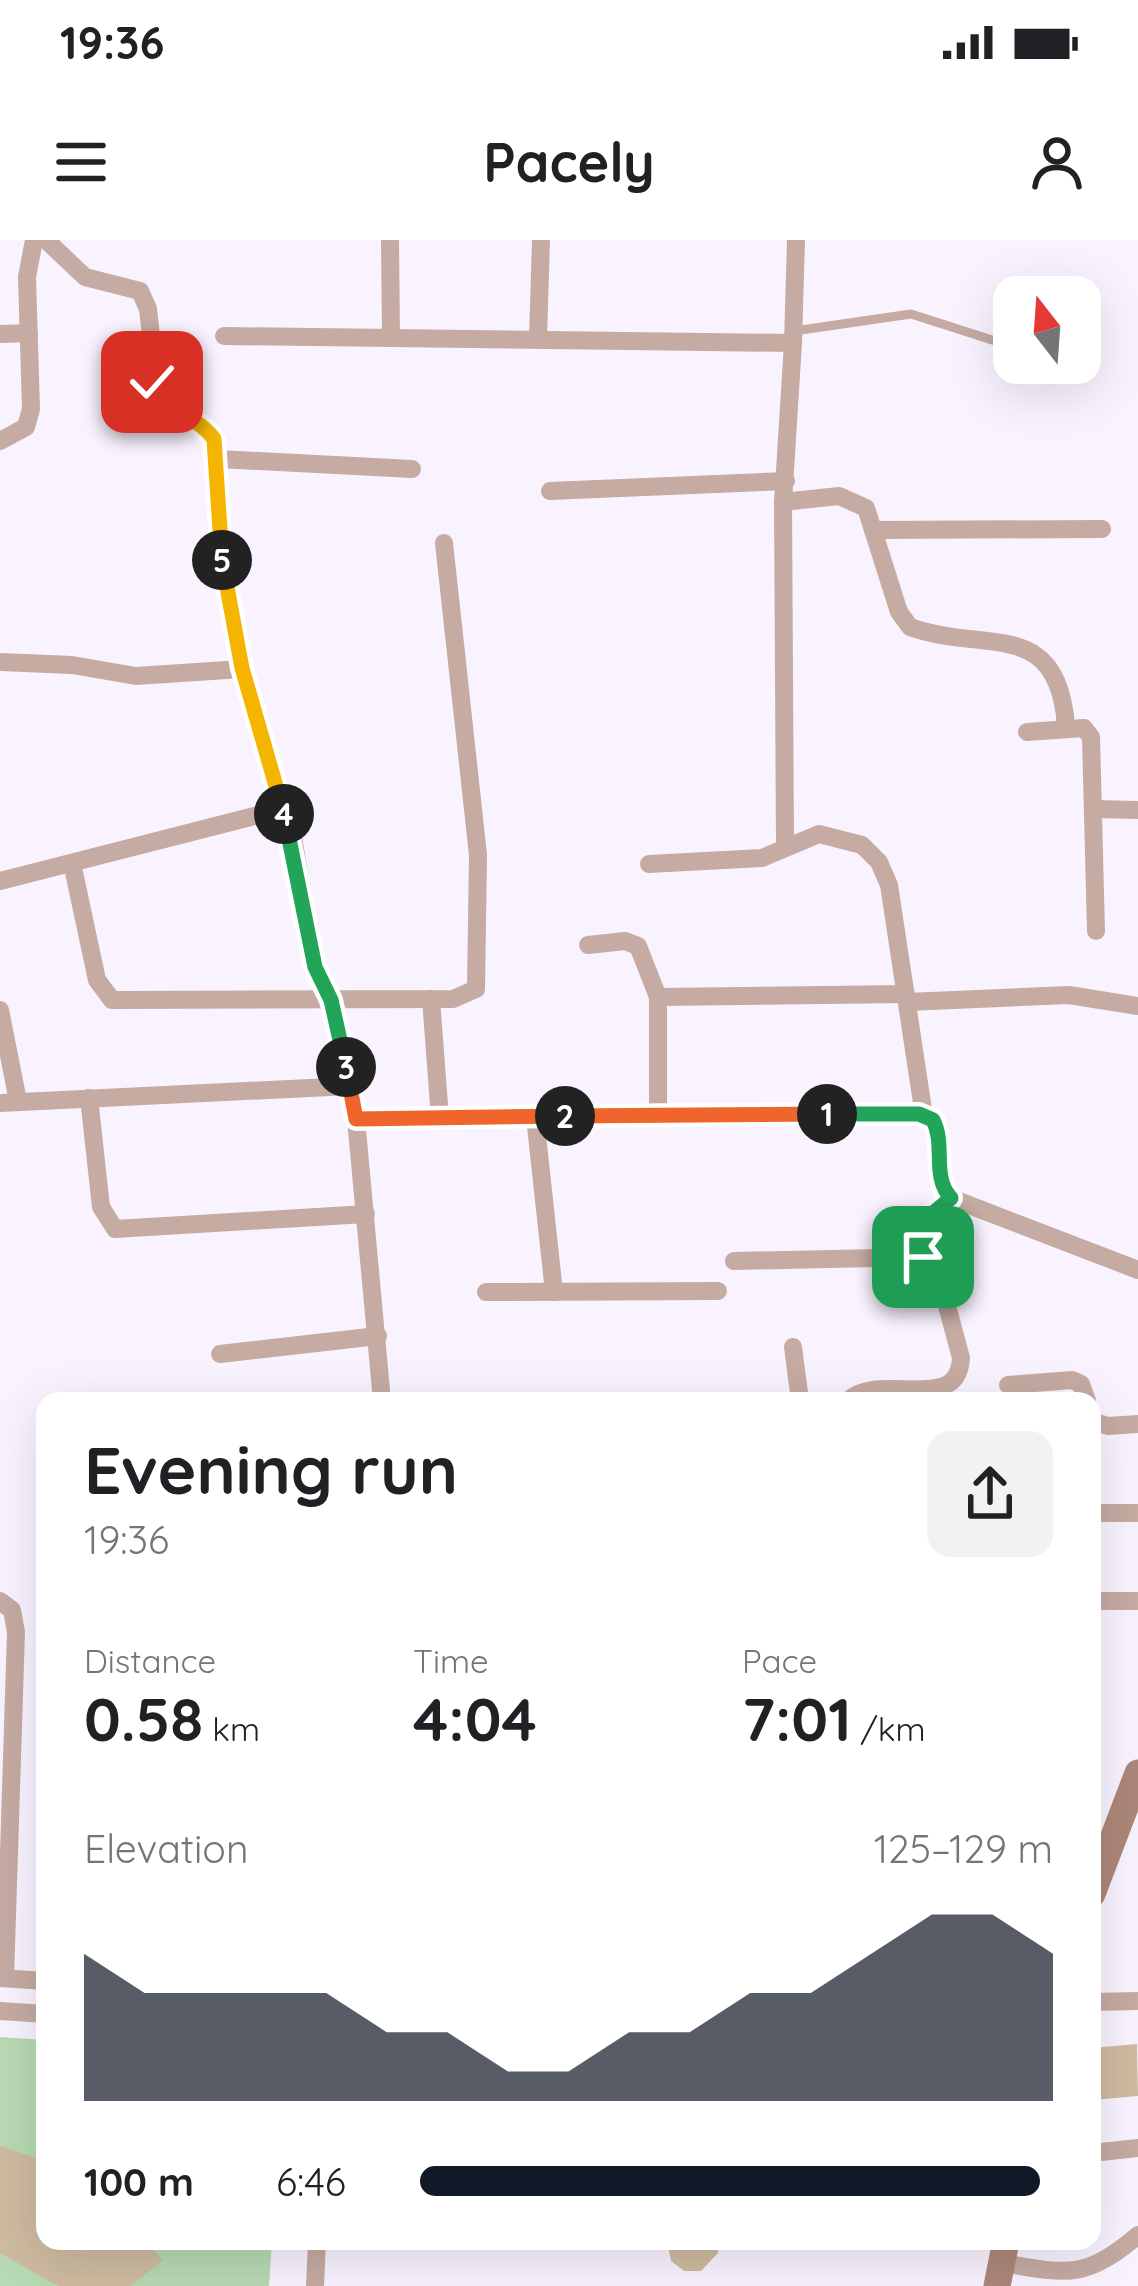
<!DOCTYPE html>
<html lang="en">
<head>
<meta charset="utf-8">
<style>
	body { margin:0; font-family:Quicksand,sans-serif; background:#f2f2f2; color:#202124; height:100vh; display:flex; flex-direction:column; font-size:45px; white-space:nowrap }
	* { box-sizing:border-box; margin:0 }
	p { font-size:39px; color:#757577 }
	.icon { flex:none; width:66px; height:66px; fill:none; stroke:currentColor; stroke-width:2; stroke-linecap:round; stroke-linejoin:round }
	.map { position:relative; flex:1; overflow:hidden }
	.drawer { position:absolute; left:36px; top:1152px; width:1065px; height:858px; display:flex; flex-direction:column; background:#fff; border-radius:24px; box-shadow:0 12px 48px #0002 }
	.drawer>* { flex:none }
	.needle { width:78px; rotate:343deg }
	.buttons { position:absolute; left:993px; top:36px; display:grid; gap:24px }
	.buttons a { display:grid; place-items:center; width:108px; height:108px; border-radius:24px; background:#fff; box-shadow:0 12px 48px #0002; font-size:60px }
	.pin { position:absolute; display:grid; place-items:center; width:102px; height:102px; color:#fff; margin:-51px; border-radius:24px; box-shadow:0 6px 18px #0006 }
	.km { position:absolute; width:60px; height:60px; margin:-30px; border-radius:50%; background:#222; color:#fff; font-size:33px; line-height:60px; text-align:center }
	.round { display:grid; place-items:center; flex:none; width:126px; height:126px; border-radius:24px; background:#f2f2f2 }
	.overview { display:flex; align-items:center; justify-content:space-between; height:204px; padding:0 48px }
	h1 { font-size:66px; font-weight:700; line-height:90px }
	.stats { display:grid; grid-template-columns:repeat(3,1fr); gap:18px; height:204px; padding:12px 48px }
	.stats div { display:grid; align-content:center }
	.stats b { font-size:60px; font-weight:700 }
	.stats small { font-size:33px; font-weight:400 }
	.stats p { font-size:33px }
	.chart { height:336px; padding:24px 48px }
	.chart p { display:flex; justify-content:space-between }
	.chart svg { width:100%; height:216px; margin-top:12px; fill:#111827; opacity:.7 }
	ul { padding:0 48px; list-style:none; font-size:39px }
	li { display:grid; grid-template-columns:192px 144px 1fr; align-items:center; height:90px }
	li i { height:30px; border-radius:15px; background:#111827 }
	.status { display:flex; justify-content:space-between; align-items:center; height:84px; padding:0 60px; background:#fff; direction:ltr }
	.status svg { height:33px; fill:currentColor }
	header { display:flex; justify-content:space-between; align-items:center; height:156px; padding:0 48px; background:#fff; font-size:54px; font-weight:700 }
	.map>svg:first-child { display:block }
</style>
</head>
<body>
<div class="status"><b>19:36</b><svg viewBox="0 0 49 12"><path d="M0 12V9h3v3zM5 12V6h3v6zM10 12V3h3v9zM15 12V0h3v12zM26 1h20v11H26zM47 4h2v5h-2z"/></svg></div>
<header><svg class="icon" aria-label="menu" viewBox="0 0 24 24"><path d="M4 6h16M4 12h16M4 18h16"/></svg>Pacely<svg class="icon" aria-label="person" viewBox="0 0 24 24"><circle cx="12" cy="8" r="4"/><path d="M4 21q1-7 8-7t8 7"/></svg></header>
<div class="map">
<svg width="1138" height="2046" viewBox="0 0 1138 2046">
	<rect width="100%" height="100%" fill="#f9f3ff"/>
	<path fill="#b7d9b3" d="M0 1797 45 1800V2001H272L269 2046H0Z"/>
	<g fill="#cebba0">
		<path d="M1137 1804 1138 1856 1092 1860V1808Z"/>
		<path d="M0 1906 45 1921V2001H145L163 2020 131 2046H58L0 2013Z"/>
		<path d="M667 2001H718V2013L701 2031H684L671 2021Z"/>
	</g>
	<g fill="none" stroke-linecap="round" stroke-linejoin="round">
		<path stroke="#c5aba2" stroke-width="9" d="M794 91 911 74 1014 107"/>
		<g stroke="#c5aba2" stroke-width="18">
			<path d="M46 0 85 37 140 51 148 69 158 157 203 184 214 199 223 325 234 392 294 603 315 727 331 760 356 879 382 1161"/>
			<path d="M390 0 391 97"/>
			<path d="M0 94 29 93"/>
			<path d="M224 96 793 103 796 0"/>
			<path d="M538 99 541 0"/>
			<path d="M0 201 26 187 31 169 27 37 34 0"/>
			<path d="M218 219 412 229"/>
			<path d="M550 251 786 241"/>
			<path d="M783 262 839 256 866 268 899 372 910 387C985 414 1058 376 1066 486"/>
			<path d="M873 290 1102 289"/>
			<path d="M0 422 72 425 136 436 242 429"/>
			<path d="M1027 492 1084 488 1091 497 1096 691"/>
			<path d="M1094 569 1138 570"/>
			<path d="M785 606 783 262 793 103"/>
			<path d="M72 623 97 740 112 760 453 759 476 749 478 615 444 303"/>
			<path d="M649 624 762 618 819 594 862 605 879 622 889 645 924 876"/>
			<path d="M0 641 282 569"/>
			<path d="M588 705 625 701 638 706 658 757"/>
			<path d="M431 759 440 878"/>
			<path d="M907 762 1069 755 1138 766"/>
			<path d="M0 770 18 861"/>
			<path d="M89 858 101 967 115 989 366 974"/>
			<path d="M0 863 350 846"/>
			<path d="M658 875V757L906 754"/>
			<path d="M535 877 554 1052"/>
			<path d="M356 879 919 874 933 880C945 905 931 937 951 958L1138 1030"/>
			<path d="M734 1021 923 1017 931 1006V975L951 958"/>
			<path d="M486 1052 718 1051"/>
			<path d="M793 1107 800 1161"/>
			<path d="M220 1114 378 1096"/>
			<path d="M1008 1145 1072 1140 1081 1144 1087 1161"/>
			<path d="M848 1161C878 1130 958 1176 961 1118L931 1006"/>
			<path d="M1092 1181 1108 1186 1138 1184"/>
			<path d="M1092 1273H1138"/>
			<path d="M0 1361 12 1370 16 1392 5 1738"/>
			<path d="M1092 1361H1138"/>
			<path d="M0 1738 45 1741"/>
			<path d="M1092 1762 1138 1761"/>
			<path d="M0 1771 45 1774"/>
			<path d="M1092 1913 1138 1908"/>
			<path d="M1002 2023C1067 2034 1085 2040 1138 1995"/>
			<path d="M315 2046 317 2001"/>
		</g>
		<g stroke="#ac8779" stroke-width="27">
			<path d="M1092 1654 1138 1533"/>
			<path d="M997 2046 1006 2001"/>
		</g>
	</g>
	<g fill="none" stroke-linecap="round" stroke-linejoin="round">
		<g stroke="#fff" stroke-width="24">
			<path id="split-1" d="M827 874H919L933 880C946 905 931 937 951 958L931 975V1006L923 1017"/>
		</g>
		<g stroke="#fff" stroke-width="24">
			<path id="split-2" d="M565 876 827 874"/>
		</g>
		<g stroke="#fff" stroke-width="24">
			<path id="split-3" d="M346 827 356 879 565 876"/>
		</g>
		<g stroke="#fff" stroke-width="24">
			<path id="split-4" d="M284 574 315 727 331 760 346 827"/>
		</g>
		<g stroke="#fff" stroke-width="24">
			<path id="split-5" d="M222 320 242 428 284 574"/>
		</g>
		<g stroke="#fff" stroke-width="24">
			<path id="split-6" d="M152 142C164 173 196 174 214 199L222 320"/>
		</g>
		<use href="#split-1" stroke="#22a559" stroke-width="15"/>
		<use href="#split-2" stroke="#f0652b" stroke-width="15"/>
		<use href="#split-3" stroke="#f0652b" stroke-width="15"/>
		<use href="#split-4" stroke="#22a559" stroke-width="15"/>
		<use href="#split-5" stroke="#f5b400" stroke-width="15"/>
		<use href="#split-6" stroke="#f5b400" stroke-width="15"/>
	</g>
</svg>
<div class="buttons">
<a><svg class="needle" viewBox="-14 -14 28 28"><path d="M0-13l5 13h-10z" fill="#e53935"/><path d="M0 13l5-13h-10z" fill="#757577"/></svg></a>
</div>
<div class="pin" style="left:923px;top:1017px;background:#1e9e55"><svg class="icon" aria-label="arrive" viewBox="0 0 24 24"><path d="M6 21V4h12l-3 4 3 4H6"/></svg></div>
<div class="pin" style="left:152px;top:142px;background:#d93025"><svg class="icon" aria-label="check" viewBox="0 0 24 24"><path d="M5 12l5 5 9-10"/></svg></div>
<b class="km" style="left:827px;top:874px">1</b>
<b class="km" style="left:565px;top:876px">2</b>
<b class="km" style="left:346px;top:827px">3</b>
<b class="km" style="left:284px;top:574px">4</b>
<b class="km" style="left:222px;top:320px">5</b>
<section class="drawer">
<div class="overview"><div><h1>Evening run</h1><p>19:36</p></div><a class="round"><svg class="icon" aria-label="share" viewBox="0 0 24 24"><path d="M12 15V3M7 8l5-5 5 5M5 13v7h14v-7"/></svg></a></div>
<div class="stats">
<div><p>Distance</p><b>0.58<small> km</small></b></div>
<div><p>Time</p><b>4:04</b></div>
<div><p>Pace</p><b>7:01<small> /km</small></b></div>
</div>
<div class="chart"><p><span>Elevation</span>125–129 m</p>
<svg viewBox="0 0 160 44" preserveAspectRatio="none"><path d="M0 44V14L10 22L20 22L30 22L40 22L50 30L60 30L70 38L80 38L90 30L100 30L110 22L120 22L130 14L140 6L150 6L160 14V44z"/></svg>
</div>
<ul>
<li><b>100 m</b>6:46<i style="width:98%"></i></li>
</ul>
</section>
</div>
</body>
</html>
